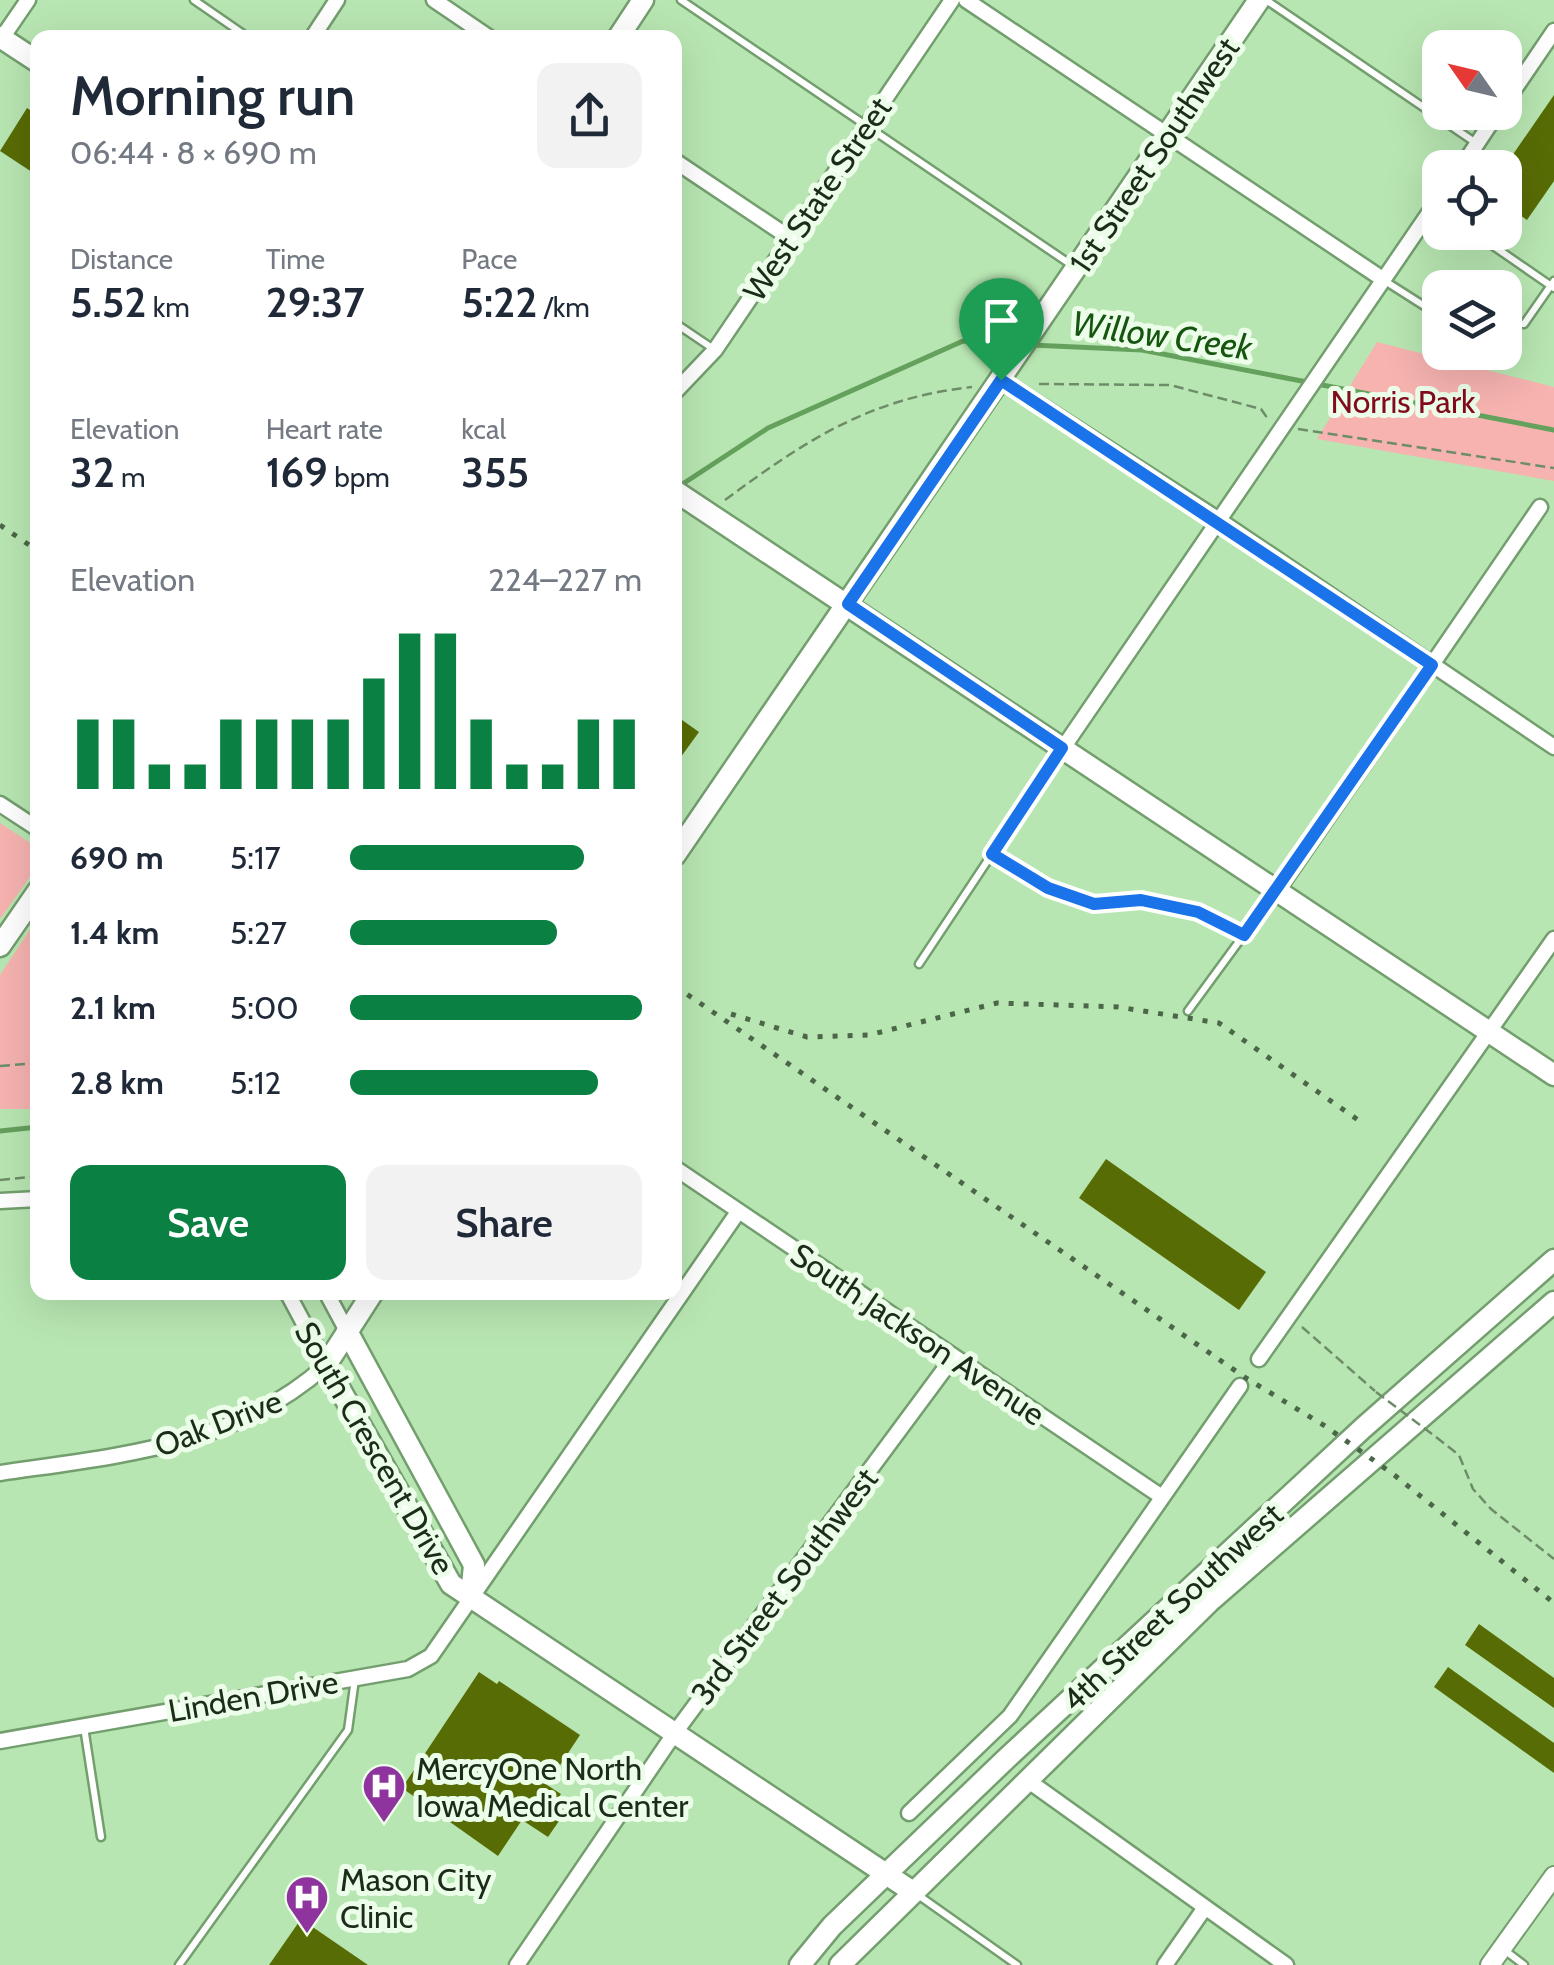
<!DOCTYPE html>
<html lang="en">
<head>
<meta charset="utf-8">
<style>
	body { margin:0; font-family:Cabin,sans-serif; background:#f2f2f3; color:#1f2937; height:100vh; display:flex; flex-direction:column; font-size:38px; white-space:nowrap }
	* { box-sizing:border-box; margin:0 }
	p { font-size:32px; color:#747a83 }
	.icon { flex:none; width:55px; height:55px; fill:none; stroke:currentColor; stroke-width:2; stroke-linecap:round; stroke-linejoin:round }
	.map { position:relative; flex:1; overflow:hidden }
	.side { position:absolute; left:30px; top:30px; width:652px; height:1270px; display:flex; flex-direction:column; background:#fff; border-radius:20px; box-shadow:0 10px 40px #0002 }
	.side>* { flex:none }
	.needle { width:65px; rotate:304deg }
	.buttons { position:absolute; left:1422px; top:30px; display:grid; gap:20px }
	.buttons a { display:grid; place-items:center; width:100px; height:100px; border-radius:20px; background:#fff; box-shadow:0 10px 40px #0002; font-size:50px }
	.pin { position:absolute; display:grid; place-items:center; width:85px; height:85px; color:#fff; margin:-102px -42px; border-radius:50% 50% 50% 0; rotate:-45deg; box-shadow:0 0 10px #0007 }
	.pin .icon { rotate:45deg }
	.round { display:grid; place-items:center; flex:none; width:105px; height:105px; border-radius:20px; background:#f2f2f3 }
	.head { display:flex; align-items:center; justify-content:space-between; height:170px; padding:0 40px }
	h1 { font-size:55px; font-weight:600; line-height:75px }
	.figures { display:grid; grid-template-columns:repeat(3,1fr); gap:15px; height:170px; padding:10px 40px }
	.figures div { display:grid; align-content:center }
	.figures b { font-size:42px; font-weight:600 }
	.figures small { font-size:28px; font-weight:400 }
	.figures p { font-size:28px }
	.chart { height:280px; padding:20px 40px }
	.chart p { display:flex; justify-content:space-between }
	.chart svg { width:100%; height:180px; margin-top:10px; stroke:#0b8043; stroke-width:6 }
	.cta { display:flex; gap:20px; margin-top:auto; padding:20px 40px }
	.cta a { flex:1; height:115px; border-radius:20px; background:#0b8043; color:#fff; font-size:40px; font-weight:600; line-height:115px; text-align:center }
	.cta a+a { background:#f2f2f3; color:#1f2937 }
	ul { padding:0 40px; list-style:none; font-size:32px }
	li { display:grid; grid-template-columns:160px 120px 1fr; align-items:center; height:75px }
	li i { height:25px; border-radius:12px; background:#0b8043 }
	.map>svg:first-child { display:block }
</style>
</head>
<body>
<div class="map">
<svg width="1554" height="1965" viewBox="0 0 1554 1965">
	<rect width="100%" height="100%" fill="#b8e6b2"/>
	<g fill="#f6b3b0">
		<path d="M1377 342 1554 387V481L1317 439Z"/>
		<path d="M0 823 38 848 37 867 0 919Z"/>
		<path d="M37 919V1109H0V975Z"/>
	</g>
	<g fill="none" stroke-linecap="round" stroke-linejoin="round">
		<g stroke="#64a15c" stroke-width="5">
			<path d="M1031 345 1142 350 1554 430"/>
			<path d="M678 487 768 428 963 341 1015 344"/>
			<path d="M0 1131 38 1127"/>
		</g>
	</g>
	<g fill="#586c05">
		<path d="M1554 95V181L1527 220 1505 205V166Z"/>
		<path d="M27 108 38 115V176L0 151Z"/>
		<path d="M675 715 699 732 675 765Z"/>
		<path d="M1106 1159 1266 1272 1239 1310 1079 1198Z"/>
		<path d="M1479 1624 1554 1678V1708L1465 1645Z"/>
		<path d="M1448 1667 1554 1743V1773L1434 1687Z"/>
		<path d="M479 1672 497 1684 499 1681 580 1735 547 1785 561 1794 557 1800 568 1808 548 1837 522 1820 498 1856 402 1788Z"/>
		<path d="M301 1919 368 1965H269Z"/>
	</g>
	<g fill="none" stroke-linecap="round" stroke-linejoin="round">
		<g stroke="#739e6e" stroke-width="11">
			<g id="service">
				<path d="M194 0 249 38"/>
				<path d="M681 0 1073 266"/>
				<path d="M1266 0 1476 143"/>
				<path d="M1473 232 1554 288"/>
				<path d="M1385 281 1440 316"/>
				<path d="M675 323 715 350"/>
				<path d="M1505 324H1524L1554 281"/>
				<path d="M992 854 1048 888 1094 903 1141 900 1198 912 1244 935"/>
				<path d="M919 964 1059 753"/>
				<path d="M1188 1011 1273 895"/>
				<path d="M84 1727 101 1837"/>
				<path d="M918 1895 1017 1965"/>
				<path d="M1503 1949 1524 1965"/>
				<path d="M179 1965 348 1730 355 1679"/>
			</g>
		</g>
		<g stroke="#739e6e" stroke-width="19">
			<g id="minor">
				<path d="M434 0 490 38"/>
				<path d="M966 0 1384 280"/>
				<path d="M2 38 28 0"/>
				<path d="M312 38 337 0"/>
				<path d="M1505 103 1554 31"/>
				<path d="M675 161 790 238"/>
				<path d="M1461 168 1498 112"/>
				<path d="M1001 380 1219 520 1554 747"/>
				<path d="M675 392 715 350 952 0"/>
				<path d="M1063 748 1440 197"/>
				<path d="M0 804 38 829"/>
				<path d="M1277 891 1540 507"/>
				<path d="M675 1168 1162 1497"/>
				<path d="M0 1201 38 1199"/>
				<path d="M326 1292 347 1331"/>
				<path d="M1259 1359 1554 939"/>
				<path d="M0 1473C115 1456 236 1447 326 1365L287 1292"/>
				<path d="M0 1741 408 1669 431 1656 738 1212"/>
				<path d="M1030 1782 1286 1965"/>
				<path d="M909 1813 1010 1716 1240 1386"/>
				<path d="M517 1965 674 1734 952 1359"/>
				<path d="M1165 1965 1204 1909"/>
			</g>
		</g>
		<g stroke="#739e6e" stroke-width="22">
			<path id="tertiary" d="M1490 1965 1554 1876"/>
		</g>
		<g stroke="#739e6e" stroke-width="25">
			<g id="secondary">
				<path d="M0 37 38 62"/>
				<path d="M618 38 643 0"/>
				<path d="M675 491 1554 1075"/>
				<path d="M675 855 1259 0"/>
				<path d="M0 946 38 891"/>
				<path d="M373 1292 326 1365 451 1584 913 1892"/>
				<path d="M347 1331 474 1565 471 1596"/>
			</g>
		</g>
		<g stroke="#739e6e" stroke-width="25">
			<g id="primary">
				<path d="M800 1965 832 1926 1007 1758 1363 1428 1554 1260"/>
				<path d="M840 1965 1209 1602 1554 1302"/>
			</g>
		</g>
		<g stroke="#6d8d69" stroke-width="2.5" stroke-dasharray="10 5" stroke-linecap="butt">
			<path d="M1039 384 1170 385 1261 409 1268 419"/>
			<path d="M1298 429 1554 468"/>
			<path d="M725 500C806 440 870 398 972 387"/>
			<path d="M0 1066 38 1063"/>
			<path d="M0 1180 38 1176"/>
			<path d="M1302 1327 1375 1391"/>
			<path d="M1436 1437 1459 1455 1473 1489 1491 1509 1554 1559"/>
		</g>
		<use href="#service" stroke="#fff" stroke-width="6"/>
		<use href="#minor" stroke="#fff" stroke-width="14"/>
		<use href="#tertiary" stroke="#fff" stroke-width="18"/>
		<use href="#secondary" stroke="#fff" stroke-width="20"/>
		<use href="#primary" stroke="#fff" stroke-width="20"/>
		<g stroke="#4c6649" stroke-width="5" stroke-dasharray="5 10" stroke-linecap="butt">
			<path d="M0 525 38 551"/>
			<path d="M675 986 1246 1378 1325 1426 1393 1474 1554 1603"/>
			<path d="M731 1014 807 1037 869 1035 997 1003 1118 1007 1219 1023 1361 1122"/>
		</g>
		<path stroke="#6d8d69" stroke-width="2.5" stroke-dasharray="10 5" stroke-linecap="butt" d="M1376 1392 1436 1437"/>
	</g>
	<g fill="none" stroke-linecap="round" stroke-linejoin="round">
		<g stroke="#fff" stroke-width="20">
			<path id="route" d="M1001 380 1432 665 1244 935 1198 912 1141 900 1094 904 1048 888 992 854 1062 748 848 604Z"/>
		</g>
		<use href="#route" stroke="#1a73e8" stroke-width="12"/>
	</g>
	<defs>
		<g id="hospital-pin" transform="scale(2.25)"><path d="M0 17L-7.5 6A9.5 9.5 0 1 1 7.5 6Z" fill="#8f339e" stroke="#ecfee9"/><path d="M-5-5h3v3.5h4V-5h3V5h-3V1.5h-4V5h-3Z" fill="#fff"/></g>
	</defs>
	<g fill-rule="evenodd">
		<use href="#hospital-pin" x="384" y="1786"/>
		<use href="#hospital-pin" x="307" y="1897"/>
	</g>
	<g text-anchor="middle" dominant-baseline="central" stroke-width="10" stroke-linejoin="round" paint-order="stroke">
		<g font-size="32" fill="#1b2c19" stroke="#ecfee9">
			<text transform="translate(1154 155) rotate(-56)">1st Street Southwest</text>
			<text transform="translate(817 199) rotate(-56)">West State Street</text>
			<text transform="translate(918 1334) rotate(34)">South Jackson Avenue</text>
			<text transform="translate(218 1423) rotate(-21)">Oak Drive</text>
			<text transform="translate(375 1448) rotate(60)">South Crescent Drive</text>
			<text transform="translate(784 1586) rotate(-53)">3rd Street Southwest</text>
			<text transform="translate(1172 1607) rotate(-43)">4th Street Southwest</text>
			<text transform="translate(253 1696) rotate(-10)">Linden Drive</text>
		</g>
		<g font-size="32" fill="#820b1d" stroke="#ecfee9">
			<text x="1403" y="401">Norris Park</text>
		</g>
		<g font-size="32" fill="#1b2c19" stroke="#ecfee9" text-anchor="start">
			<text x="416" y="1768">MercyOne North<tspan x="416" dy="37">Iowa Medical Center</tspan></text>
			<text x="340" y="1879">Mason City<tspan x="340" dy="37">Clinic</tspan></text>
		</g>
		<g font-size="35" font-style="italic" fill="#16550f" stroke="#ecfee9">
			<text transform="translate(1162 335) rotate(8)">Willow Creek</text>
		</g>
	</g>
</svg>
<div class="buttons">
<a><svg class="needle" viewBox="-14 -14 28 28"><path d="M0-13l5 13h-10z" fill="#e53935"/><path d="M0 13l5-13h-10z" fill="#747a83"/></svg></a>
<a><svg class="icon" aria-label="locate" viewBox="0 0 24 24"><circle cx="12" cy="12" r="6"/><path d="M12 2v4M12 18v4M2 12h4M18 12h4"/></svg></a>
<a><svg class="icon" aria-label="layers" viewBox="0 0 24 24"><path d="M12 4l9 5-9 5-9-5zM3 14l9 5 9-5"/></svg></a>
</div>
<div class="pin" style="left:1001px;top:380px;background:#1e9e55"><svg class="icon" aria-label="arrive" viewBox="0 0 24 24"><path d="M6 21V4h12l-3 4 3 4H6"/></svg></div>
<section class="side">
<div class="head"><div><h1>Morning run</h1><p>06:44 · 8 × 690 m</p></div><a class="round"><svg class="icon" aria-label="share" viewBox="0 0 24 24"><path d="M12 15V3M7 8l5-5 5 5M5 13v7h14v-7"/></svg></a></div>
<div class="figures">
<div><p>Distance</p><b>5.52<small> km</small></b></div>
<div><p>Time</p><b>29:37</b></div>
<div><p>Pace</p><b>5:22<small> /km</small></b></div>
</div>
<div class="figures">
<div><p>Elevation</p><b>32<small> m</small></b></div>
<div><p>Heart rate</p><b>169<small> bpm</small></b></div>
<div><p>kcal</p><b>355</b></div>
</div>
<div class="chart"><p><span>Elevation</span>224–227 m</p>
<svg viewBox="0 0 160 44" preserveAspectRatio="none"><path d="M5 44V27M15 44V27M25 44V38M35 44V38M45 44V27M55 44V27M65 44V27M75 44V27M85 44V17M95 44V6M105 44V6M115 44V27M125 44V38M135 44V38M145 44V27M155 44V27"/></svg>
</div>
<ul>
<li><b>690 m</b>5:17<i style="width:80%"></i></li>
<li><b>1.4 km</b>5:27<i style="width:71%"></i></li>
<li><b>2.1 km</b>5:00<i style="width:100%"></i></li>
<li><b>2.8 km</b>5:12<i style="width:85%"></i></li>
</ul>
<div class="cta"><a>Save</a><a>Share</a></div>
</section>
</div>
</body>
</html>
